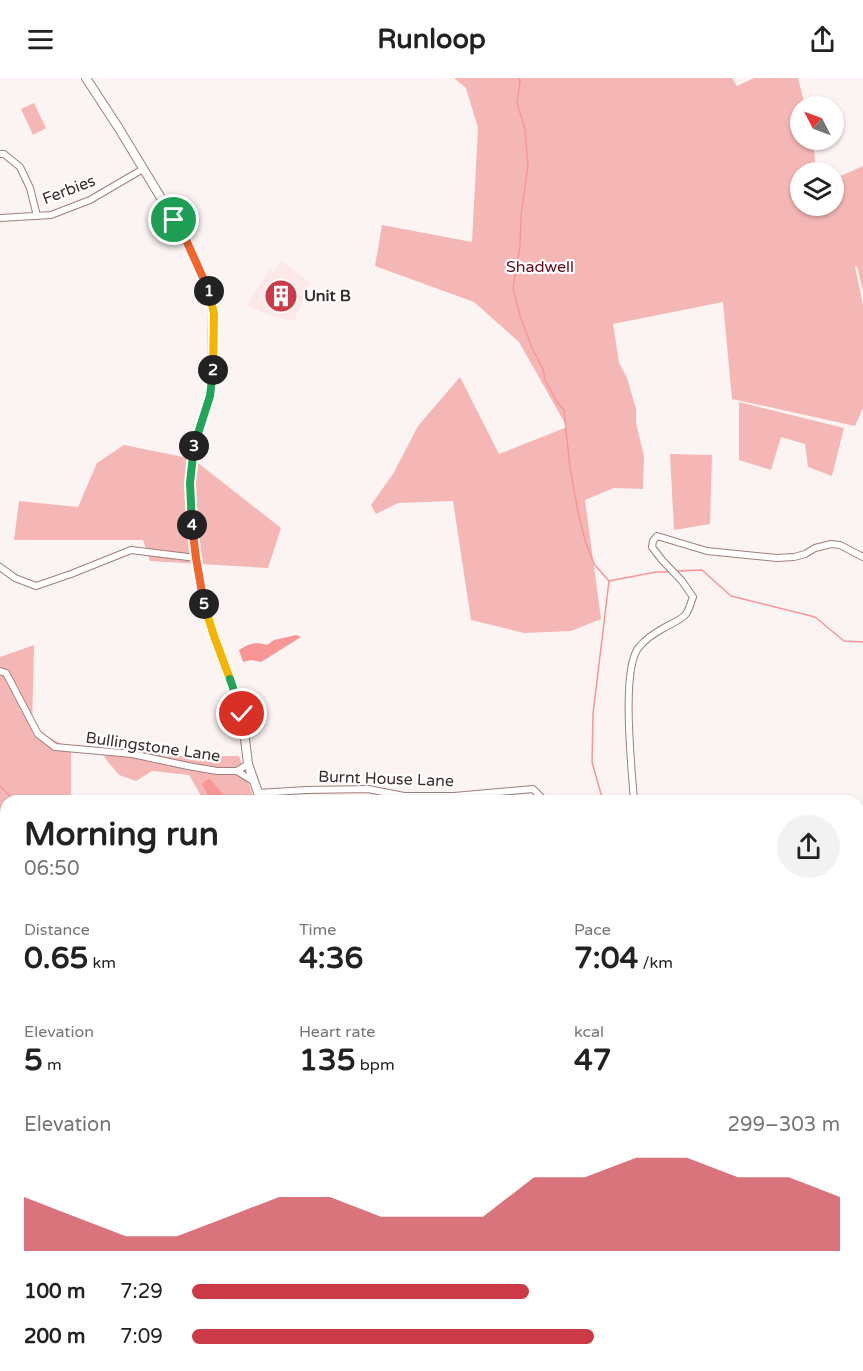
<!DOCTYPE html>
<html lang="en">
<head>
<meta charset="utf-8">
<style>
	body { margin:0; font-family:"Varela Round",sans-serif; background:#f2f2f2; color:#222; height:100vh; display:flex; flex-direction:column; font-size:22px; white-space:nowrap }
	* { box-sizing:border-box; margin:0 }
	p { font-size:20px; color:#767676 }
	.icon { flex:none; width:33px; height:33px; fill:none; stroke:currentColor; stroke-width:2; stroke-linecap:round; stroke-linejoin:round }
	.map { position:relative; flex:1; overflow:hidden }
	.drawer { position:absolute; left:0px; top:717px; width:864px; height:576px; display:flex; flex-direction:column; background:#fff; border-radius:18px 18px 0 0; box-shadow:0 2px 4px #0004 }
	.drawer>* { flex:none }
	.needle { width:39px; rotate:312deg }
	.fabs { position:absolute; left:790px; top:18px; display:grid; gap:12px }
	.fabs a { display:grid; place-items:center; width:54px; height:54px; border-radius:50%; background:#fff; box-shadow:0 2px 4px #0004; font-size:30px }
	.pin { position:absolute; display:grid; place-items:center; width:51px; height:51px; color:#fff; margin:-26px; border:3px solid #fff; border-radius:50%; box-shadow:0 2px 6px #0007 }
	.km { position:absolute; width:30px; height:30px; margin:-15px; border-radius:50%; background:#222; color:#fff; font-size:16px; line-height:30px; text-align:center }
	.round { display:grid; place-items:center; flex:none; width:63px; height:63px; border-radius:32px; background:#f2f2f2 }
	.summary { display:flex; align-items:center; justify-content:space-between; height:102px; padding:0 24px }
	h1 { font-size:33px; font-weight:700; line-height:45px }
	.metrics { display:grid; grid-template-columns:repeat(3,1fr); gap:9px; height:102px; padding:6px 24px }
	.metrics div { display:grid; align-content:center }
	.metrics b { font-size:30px; font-weight:700 }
	.metrics small { font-size:16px; font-weight:400 }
	.metrics p { font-size:16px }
	.chart { height:168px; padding:12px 24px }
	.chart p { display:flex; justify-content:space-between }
	.chart svg { width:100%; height:108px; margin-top:6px; fill:#ca3a47; opacity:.7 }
	ul { padding:0 24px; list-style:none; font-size:20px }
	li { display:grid; grid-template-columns:96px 72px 1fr; align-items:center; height:45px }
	li i { height:15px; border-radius:8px; background:#ca3a47 }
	header { display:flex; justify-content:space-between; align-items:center; height:78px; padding:0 24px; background:#fff; font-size:27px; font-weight:700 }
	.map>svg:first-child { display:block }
</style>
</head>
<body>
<header><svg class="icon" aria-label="menu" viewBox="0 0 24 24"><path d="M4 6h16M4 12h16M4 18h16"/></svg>Runloop<svg class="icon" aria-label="share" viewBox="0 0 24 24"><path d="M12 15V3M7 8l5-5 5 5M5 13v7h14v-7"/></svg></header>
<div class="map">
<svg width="863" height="1293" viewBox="0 0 863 1293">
	<rect width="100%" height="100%" fill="#fcf4f3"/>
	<path fill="#fce8e7" d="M281 183 310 204 294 243 270 237 246 228 270 191 273 194Z"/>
	<g fill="#f5b7b5">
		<path d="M454 0H732L737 8 754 0H798L805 28H801V62H813L816 94H801V128H834V101L863 88V213L857 188 855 189 863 227V330L855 348 732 321 723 224 613 246 619 285 627 300 636 331V345L644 378 643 411 614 410 585 422 601 541 571 553 524 555 471 542 453 423 398 425 376 436 371 427 393 396 418 348 460 299 499 376 567 349 519 264 474 224 375 188 382 147 472 164 478 50 466 10Z"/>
		<path d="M34 25 46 50 33 57 21 31Z"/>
		<path d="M739 324 844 350 832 398 808 389 805 366 781 359 771 392 739 382Z"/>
		<path d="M124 367 193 381 281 450 268 490 150 483 143 462H14L19 423 78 429 97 385Z"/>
		<path d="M670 376 712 377 710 446 674 452Z"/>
		<path d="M34 567 32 650 71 671V717L80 723H6V767H0V579Z"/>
		<path d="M120 664 166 678H239L255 723H204L189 697 152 693 136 703 119 697 104 679Z"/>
	</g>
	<g fill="#f89696">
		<path d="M296 557 301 559 261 584 251 582 243 584 239 572C248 566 256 563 267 567L274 562Z"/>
		<path d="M210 701 229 723H215L208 717 202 707 205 703Z"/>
	</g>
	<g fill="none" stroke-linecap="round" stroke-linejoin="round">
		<g stroke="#f89696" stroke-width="1.5">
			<path d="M518 0 520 3 517 25 525 51 528 87 521 137 520 168 513 210 520 238 533 272 543 291 545 302 557 324 564 332 570 390 578 434 585 462 594 486 609 503"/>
			<path d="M678 493 702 492 731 518 815 539 844 563 863 564"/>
			<path d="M0 708 15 723"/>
			<path d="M603 723 592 684 593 636 609 503 656 494H670"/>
		</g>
		<g stroke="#a17e7c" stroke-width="8">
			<g id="street">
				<path d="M0 76H4L20 89 30 110 37 138"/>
				<path d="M0 140 51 137 90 122 143 91"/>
				<path d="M0 489 15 500 36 508 71 496 131 472 196 480"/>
				<path d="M0 593 6 595 38 656 55 669 132 676 188 688 217 693H237L248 686"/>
				<path d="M237 693 253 703"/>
				<path d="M258 715 306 712 368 711 404 718H454L533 711 541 719 542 723"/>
				<path d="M634 723C632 693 620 587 640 568 646 561 655 555 662 551 670 546 680 543 686 536 689 532 691 524 693 519L682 503 662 482 652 469 653 463 657 458 707 473 777 480 794 479 805 476 815 470 831 466 840 467 863 479"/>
				<path d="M858 944 863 942"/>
				<path d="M858 1016 863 1014"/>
				<path d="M858 1038 863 1043"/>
				<path d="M858 1149 863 1148"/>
				<path d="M858 1171 863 1181"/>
				<path d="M0 1241 6 1239"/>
				<path d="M794 1287 795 1293"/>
				<path d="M642 1293 644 1287"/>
			</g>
		</g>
		<g stroke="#a17e7c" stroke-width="10">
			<g id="secondary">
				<path d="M86 0 118 49 181 153 207 209 213 230 212 304 210 318 193 371 190 406 192 442 196 480 203 521 214 558 242 636 248 686 261 723"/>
				<path d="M453 1287 457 1293"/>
			</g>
		</g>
		<use href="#street" stroke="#fff" stroke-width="6"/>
		<use href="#secondary" stroke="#fff" stroke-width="8"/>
	</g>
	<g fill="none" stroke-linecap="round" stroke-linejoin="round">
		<g stroke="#fff" stroke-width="12">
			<path id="split-1" d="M174 142 182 153 209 213"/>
		</g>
		<g stroke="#fff" stroke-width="12">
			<path id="split-2" d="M209 213 214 236 213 292"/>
		</g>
		<g stroke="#fff" stroke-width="12">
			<path id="split-3" d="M194 368 210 318 213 292"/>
		</g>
		<g stroke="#fff" stroke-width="12">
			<path id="split-4" d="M192 447 190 405 194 368"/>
		</g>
		<g stroke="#fff" stroke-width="12">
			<path id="split-5" d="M192 447 196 480 204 526"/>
		</g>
		<g stroke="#fff" stroke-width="12">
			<path id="split-6" d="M204 526 214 558 230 601"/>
		</g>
		<g stroke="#fff" stroke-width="12">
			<path id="split-7" d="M230 601 242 636"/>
		</g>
		<use href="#split-1" stroke="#f0652b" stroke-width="8"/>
		<use href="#split-2" stroke="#f5b400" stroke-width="8"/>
		<use href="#split-3" stroke="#22a559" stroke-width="8"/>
		<use href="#split-4" stroke="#22a559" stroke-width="8"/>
		<use href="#split-5" stroke="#f0652b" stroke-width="8"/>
		<use href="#split-6" stroke="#f5b400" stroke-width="8"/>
		<use href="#split-7" stroke="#22a559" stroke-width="8"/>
	</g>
	<defs>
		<g id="building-disc" transform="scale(1.725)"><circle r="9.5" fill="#ca3a47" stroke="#fff"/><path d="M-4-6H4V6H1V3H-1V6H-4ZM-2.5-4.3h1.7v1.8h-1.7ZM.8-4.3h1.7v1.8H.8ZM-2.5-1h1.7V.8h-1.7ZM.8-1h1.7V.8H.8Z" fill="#fff"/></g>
	</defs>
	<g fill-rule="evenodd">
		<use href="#building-disc" x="281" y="218"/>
	</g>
	<g text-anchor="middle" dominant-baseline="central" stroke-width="4.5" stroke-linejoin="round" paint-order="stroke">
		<g font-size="16" fill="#3d2e2e" stroke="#fff">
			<text transform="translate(69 112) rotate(-21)">Ferbies</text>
			<text transform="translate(153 669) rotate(8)">Bullingstone Lane</text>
			<text transform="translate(386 701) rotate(2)">Burnt House Lane</text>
		</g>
		<g font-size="16" fill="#620b18" stroke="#fff">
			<text x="540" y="189">Shadwell</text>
		</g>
		<g font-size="16" font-weight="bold" fill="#3d2e2e" stroke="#fff" text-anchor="start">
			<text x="304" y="218">Unit B</text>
		</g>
	</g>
</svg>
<div class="fabs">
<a><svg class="needle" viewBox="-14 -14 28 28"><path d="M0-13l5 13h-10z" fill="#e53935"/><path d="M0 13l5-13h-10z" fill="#767676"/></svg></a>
<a><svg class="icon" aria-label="layers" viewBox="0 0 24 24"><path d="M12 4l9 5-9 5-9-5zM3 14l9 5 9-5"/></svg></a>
</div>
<div class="pin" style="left:174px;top:142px;background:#1e9e55"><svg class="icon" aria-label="arrive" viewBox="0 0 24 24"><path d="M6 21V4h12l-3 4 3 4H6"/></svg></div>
<div class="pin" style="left:242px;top:636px;background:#d93025"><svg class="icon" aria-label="check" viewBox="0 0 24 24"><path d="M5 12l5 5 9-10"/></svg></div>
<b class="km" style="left:209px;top:213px">1</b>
<b class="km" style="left:213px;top:292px">2</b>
<b class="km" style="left:194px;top:368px">3</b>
<b class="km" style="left:192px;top:447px">4</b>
<b class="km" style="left:204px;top:526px">5</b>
<section class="drawer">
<div class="summary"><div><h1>Morning run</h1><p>06:50</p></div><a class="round"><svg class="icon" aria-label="share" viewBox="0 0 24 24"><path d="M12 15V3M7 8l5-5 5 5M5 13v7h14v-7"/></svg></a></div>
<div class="metrics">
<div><p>Distance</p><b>0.65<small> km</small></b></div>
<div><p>Time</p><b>4:36</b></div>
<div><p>Pace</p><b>7:04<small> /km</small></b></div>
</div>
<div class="metrics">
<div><p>Elevation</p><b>5<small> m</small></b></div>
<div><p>Heart rate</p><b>135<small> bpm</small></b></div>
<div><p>kcal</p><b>47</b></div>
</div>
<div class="chart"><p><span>Elevation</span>299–303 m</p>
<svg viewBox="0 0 160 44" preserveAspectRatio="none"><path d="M0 44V22L10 30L20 38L30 38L40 30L50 22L60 22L70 30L80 30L90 30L100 14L110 14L120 6L130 6L140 14L150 14L160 22V44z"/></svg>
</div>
<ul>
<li><b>100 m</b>7:29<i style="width:52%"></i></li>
<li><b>200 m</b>7:09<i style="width:62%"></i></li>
</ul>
</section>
</div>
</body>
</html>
